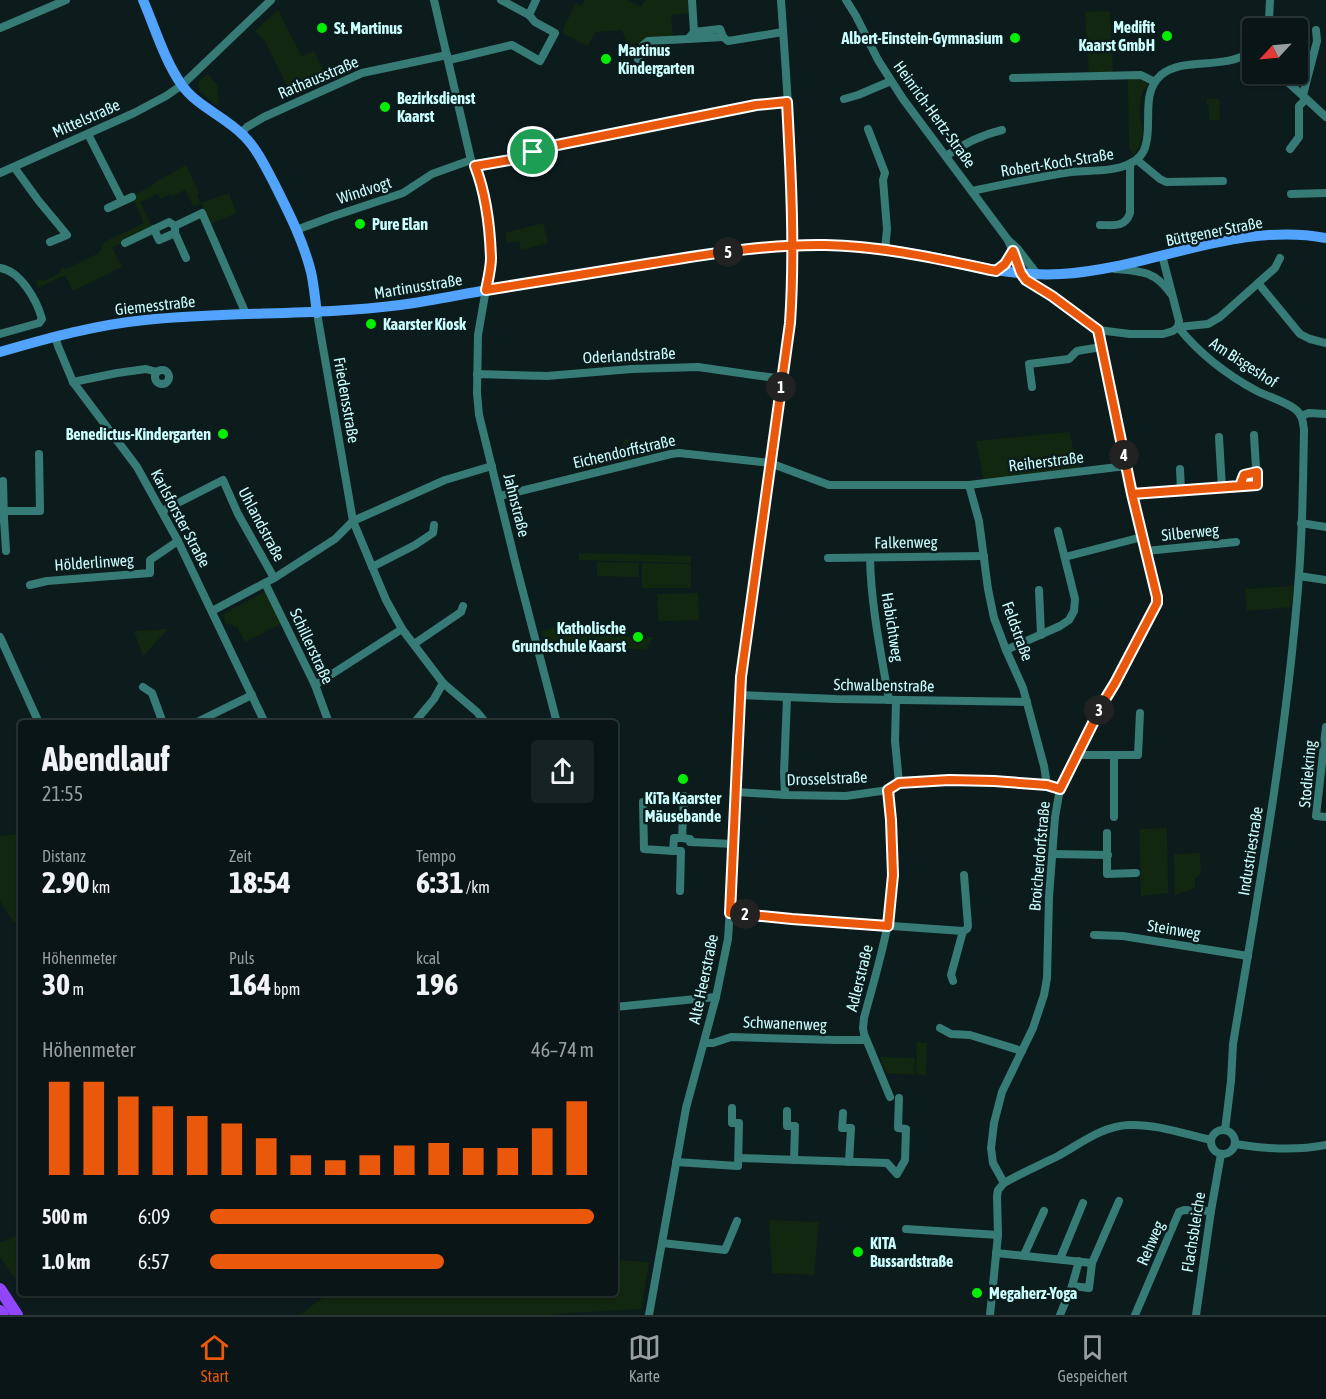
<!DOCTYPE html>
<html lang="de">
<head>
<meta charset="utf-8">
<style>
	body { margin:0; font-family:"Asap Condensed",sans-serif; background:#172223; color:#f1f3f6; height:100vh; display:flex; flex-direction:column; font-size:22px; white-space:nowrap }
	* { box-sizing:border-box; margin:0 }
	p { font-size:20px; color:#999fa1 }
	.icon { flex:none; width:33px; height:33px; fill:none; stroke:currentColor; stroke-width:2; stroke-linecap:round; stroke-linejoin:round }
	.map { position:relative; flex:1; overflow:hidden }
	.panel { position:absolute; left:18px; top:720px; width:600px; height:576px; display:flex; flex-direction:column; background:#091516; border-radius:6px; box-shadow:0 2px 4px #0004,0 0 0 2px #293435 }
	.panel>* { flex:none }
	.needle { width:39px; rotate:244deg }
	.fabs { position:absolute; left:1242px; top:18px; display:grid; gap:12px }
	.fabs a { display:grid; place-items:center; width:66px; height:66px; border-radius:6px; background:#091516; box-shadow:0 2px 4px #0004,0 0 0 2px #293435; font-size:30px }
	.pin { position:absolute; display:grid; place-items:center; width:51px; height:51px; color:#fff; margin:-26px; border:3px solid #fff; border-radius:50%; box-shadow:0 2px 6px #0007 }
	.km { position:absolute; width:30px; height:30px; margin:-15px; border-radius:50%; background:#222; color:#fff; font-size:16px; line-height:30px; text-align:center }
	.round { display:grid; place-items:center; flex:none; width:63px; height:63px; border-radius:6px; background:#172223 }
	.headline { display:flex; align-items:center; justify-content:space-between; height:102px; padding:0 24px }
	h1 { font-size:33px; font-weight:700; line-height:45px }
	.metrics { display:grid; grid-template-columns:repeat(3,1fr); gap:9px; height:102px; padding:6px 24px }
	.metrics div { display:grid; align-content:center }
	.metrics b { font-size:30px; font-weight:700 }
	.metrics small { font-size:16px; font-weight:400 }
	.metrics p { font-size:16px }
	.chart { height:168px; padding:12px 24px }
	.chart p { display:flex; justify-content:space-between }
	.chart svg { width:100%; height:108px; margin-top:6px; stroke:#ea580c; stroke-width:6 }
	ul { padding:0 24px; list-style:none; font-size:20px }
	li { display:grid; grid-template-columns:96px 72px 1fr; align-items:center; height:45px }
	li i { height:15px; border-radius:8px; background:#ea580c }
	.dock { display:flex; justify-content:space-around; align-items:center; height:84px; border-top:2px solid #293435; background:#091516; font-size:16px; color:#999fa1 }
	.dock a { display:grid; justify-items:center; gap:3px }
	.dock .current { color:#ea580c }
	.map>svg:first-child { display:block }
</style>
</head>
<body>
<div class="map">
<svg width="1326" height="1315" viewBox="0 0 1326 1315">
	<rect width="100%" height="100%" fill="#0c1c1d"/>
	<g fill="#12270f">
		<path d="M585 0H627L641 7 645 0H691L692 13 671 15 673 37 653 38 628 47 622 30 595 32 588 46 564 34 563 29 576 3 582 6Z"/>
		<path d="M278 10 302 57 314 51 326 76 290 92 265 41 255 31Z"/>
		<path d="M1110 11 1113 72H1089L1085 12Z"/>
		<path d="M207 74 217 85 219 107 200 92 198 83Z"/>
		<path d="M1141 77 1149 82 1146 88 1143 90C1140 102 1137 118 1143 129 1142 140 1140 148 1132 156V150H1129L1128 78Z"/>
		<path d="M1207 99H1219L1220 120H1209V106L1207 105Z"/>
		<path d="M186 165 199 193 197 195 201 203 229 193 236 213 211 224 201 203 194 207 185 190 172 196 170 194 161 199 158 194 140 202 151 225 150 229 112 248 122 267 73 291 66 277 62 276 38 288 36 280 44 281 60 273 61 268 66 269 99 253 104 242 144 223 132 196 152 186 151 185Z"/>
		<path d="M543 223 548 243 521 250 519 241 507 243 505 233Z"/>
		<path d="M1070 432 1073 449H1077L1081 470 984 482 976 441Z"/>
		<path d="M624 439 664 445V450L621 462 620 459Z"/>
		<path d="M579 553 691 556V563L579 560Z"/>
		<path d="M597 562 639 563V577L597 576Z"/>
		<path d="M642 563 691 564V588H642Z"/>
		<path d="M1294 586 1291 607 1247 611 1245 589Z"/>
		<path d="M266 591 284 622 245 642 237 627H235L233 625 225 623 224 616 225 613Z"/>
		<path d="M698 593 699 620 658 621 657 594Z"/>
		<path d="M562 626 576 635 653 637 646 649 545 647 541 631Z"/>
		<path d="M168 629 143 656 134 631Z"/>
		<path d="M1167 828 1168 893 1141 896 1139 829Z"/>
		<path d="M21 834V918L14 923 0 901V836Z"/>
		<path d="M1200 853 1201 874 1195 878V888L1175 895 1174 854Z"/>
		<path d="M917 1042 927 1043 926 1075 916 1074Z"/>
		<path d="M880 1057 915 1058 914 1075 886 1073Z"/>
		<path d="M769 1220 819 1222 814 1275 772 1273Z"/>
		<path d="M21 1234V1279L17 1282 0 1257V1243Z"/>
		<path d="M615 1260 649 1262 641 1309 553 1314V1315H299L330 1293H615Z"/>
	</g>
	<g fill="none" stroke-linecap="round" stroke-linejoin="round">
		<g stroke="#377b77" stroke-width="8">
			<path d="M434 0 471 160 478 175 483 196 488 221 491 260 478 335 477 393 479 415 517 569 557 723"/>
			<path d="M501 0 529 15"/>
			<path d="M692 0 694 32"/>
			<path d="M846 0 856 16 878 60 903 99 1008 240 1017 248 1037 274"/>
			<path d="M0 28 66 0"/>
			<path d="M1267 28 1269 19 1270 0"/>
			<path d="M688 39 723 37"/>
			<path d="M638 59 643 45 648 41 688 39 694 32 720 29 723 37 728 41 783 32"/>
			<path d="M449 60 512 45 540 61 555 33 535 22 529 15 536 0"/>
			<path d="M1279 74 1326 117"/>
			<path d="M1013 78 1141 75 1155 82"/>
			<path d="M1303 95 1317 41 1316 30"/>
			<path d="M844 99 858 95 891 81"/>
			<path d="M868 129 885 173 883 180 887 229 885 250"/>
			<path d="M241 133 247 127 264 117 362 73 447 55"/>
			<path d="M88 134 122 201"/>
			<path d="M1290 149 1299 137V106L1306 99"/>
			<path d="M946 156C963 144 981 135 1002 130"/>
			<path d="M1137 160 1160 179 1166 182 1223 181"/>
			<path d="M475 166 524 156 542 148 756 105 787 102"/>
			<path d="M14 167 38 200 67 235 50 242"/>
			<path d="M0 173 134 113 166 96 182 85 271 0"/>
			<path d="M972 191C1005 184 1038 177 1071 172 1088 170 1113 172 1129 164 1138 160 1144 154 1146 144 1152 121 1141 93 1161 75 1183 56 1224 71 1252 51"/>
			<path d="M1291 194 1326 193"/>
			<path d="M108 208 132 197"/>
			<path d="M1100 225C1113 225 1125 228 1130 213V164"/>
			<path d="M154 229 159 240 175 233V226"/>
			<path d="M296 230 331 217 403 193 432 174 471 160"/>
			<path d="M175 233 186 258"/>
			<path d="M1008 240 1021 273 1026 280 1051 296 1098 330 1130 334H1163L1173 331 1178 327 1208 324 1220 317 1275 268 1280 258"/>
			<path d="M125 243 169 222 175 226 202 213 246 314"/>
			<path d="M1162 255 1179 321 1178 327C1199 353 1227 375 1257 391 1269 397 1284 401 1295 409 1302 414 1303 421 1304 430 1303 490 1302 551 1296 611 1283 757 1257 900 1233 1044L1231 1081 1225 1130"/>
			<path d="M0 268C21 271 37 301 42 319L39 323 0 334"/>
			<path d="M1115 269C1141 271 1155 271 1171 294"/>
			<path d="M996 271 1005 264 1013 251"/>
			<path d="M1258 283 1300 334 1310 339 1326 343"/>
			<path d="M317 313 353 521 386 600 402 629 443 683 477 712 486 723"/>
			<path d="M55 336 58 346 73 382 137 467 178 541 265 723"/>
			<circle cx="162" cy="377" r="7"/>
			<path d="M477 374 547 376 632 369 698 367 782 379"/>
			<path d="M73 382 117 373 146 369 157 372"/>
			<path d="M1032 387 1029 364 1069 359 1077 351 1101 347"/>
			<path d="M1301 416 1309 413 1326 414"/>
			<path d="M1219 437 1222 488"/>
			<path d="M1180 469 1181 491"/>
			<path d="M969 485 979 521 988 589 994 618 1006 650 1023 688 1044 766 1047 785"/>
			<path d="M1240 486 1244 475 1257 472"/>
			<path d="M1132 494 1257 485 1254 435"/>
			<path d="M500 496 671 454 679 453 770 463 829 485H969L1126 466"/>
			<path d="M4 511H40L39 454"/>
			<path d="M162 511 223 480 238 514 274 578"/>
			<path d="M0 519H4L3 481"/>
			<path d="M4 519 6 551"/>
			<path d="M1301 523 1326 527"/>
			<path d="M1146 551 1236 542"/>
			<path d="M1065 557 1142 537"/>
			<path d="M828 558 984 556"/>
			<path d="M870 558C871 606 881 653 889 700"/>
			<path d="M372 567 415 545 433 533 434 525"/>
			<path d="M1299 576 1326 580"/>
			<path d="M265 583 315 685 329 723"/>
			<path d="M30 585 47 581 150 573V560L178 541"/>
			<path d="M1039 590 1041 635"/>
			<path d="M212 611 276 577 335 539 353 521 445 480 492 466"/>
			<path d="M0 637 39 723"/>
			<path d="M414 644 461 612 463 606"/>
			<path d="M1006 650 1060 626 1069 620 1074 611 1075 599 1058 531"/>
			<path d="M315 685 402 629"/>
			<path d="M143 687 152 693 163 723"/>
			<path d="M740 695 836 699 1027 702"/>
			<path d="M896 701 895 741 899 783"/>
			<path d="M195 723 252 695"/>
			<path d="M414 723 434 699 443 683"/>
			<path d="M1326 727 1316 816 1326 817"/>
			<path d="M1076 755H1138L1140 713"/>
			<path d="M888 790C893 833 897 885 887 928 881 958 872 988 864 1018L863 1028 864 1034 890 1097"/>
			<path d="M736 792 785 795 846 796 888 790 899 783 949 780 994 781 1047 785 1060 789"/>
			<path d="M785 795 784 773 787 697"/>
			<path d="M684 796 682 838 690 839V842L734 844"/>
			<path d="M643 802 644 849 673 851 674 838H682"/>
			<path d="M1114 817V755"/>
			<path d="M1107 833V874L1136 873"/>
			<path d="M673 851H681L680 891"/>
			<path d="M1053 854 1108 855"/>
			<path d="M730 913 792 919 963 931"/>
			<path d="M1094 935 1123 936 1248 956"/>
			<path d="M953 981 951 975 963 931 967 929 968 926 964 875"/>
			<path d="M615 1007 716 997"/>
			<path d="M940 1028 951 1034 970 1035 1022 1051"/>
			<path d="M704 1043H713L731 1037 836 1040H866"/>
			<path d="M787 1111V1126H795L794 1160"/>
			<path d="M843 1113 842 1128H851L849 1162"/>
			<circle cx="1223" cy="1142" r="12"/>
			<path d="M1235 1144C1265 1149 1295 1151 1326 1145"/>
			<path d="M739 1158 887 1163 897 1174 905 1160 906 1129 898 1128 899 1098"/>
			<path d="M676 1162 738 1166 739 1123H732V1108"/>
			<path d="M1004 1183 993 1163 991 1148 994 1123 1002 1092 1033 1028 1044 995 1047 978 1049 897 1055 817 1060 789 1071 764 1141 634 1157 600 1126 466 1098 330"/>
			<path d="M906 1229 998 1235"/>
			<path d="M662 1243 725 1250 737 1221"/>
			<path d="M996 1253 1092 1263"/>
			<path d="M1024 1255 1044 1211"/>
			<path d="M1060 1259 1083 1203"/>
			<path d="M1072 1286 1079 1261"/>
			<path d="M649 1315 686 1108 716 997 728 939 734 847 742 677 790 323C798 217 788 106 781 0"/>
			<path d="M990 1315 998 1235 997 1196 998 1190 1004 1183C1021 1173 1040 1165 1058 1156 1080 1144 1102 1126 1129 1125 1157 1124 1184 1134 1211 1140"/>
			<path d="M1060 1315 1072 1286 1089 1288 1092 1263 1119 1201"/>
			<path d="M1135 1315 1179 1212 1184 1210 1211 1211"/>
			<path d="M1196 1315 1211 1211 1221 1154"/>
		</g>
		<g stroke="#51a3fc" stroke-width="10">
			<path d="M143 0C155 28 164 59 181 84 197 107 225 116 244 136 257 149 265 166 274 183 288 211 303 240 311 272 314 285 315 299 317 313"/>
			<path d="M0 352C48 338 95 325 145 320 230 311 315 316 400 305 429 301 458 295 487 290 542 281 597 272 653 263 706 254 760 246 814 245 849 245 885 249 921 255 969 264 1011 277 1061 274 1150 269 1236 221 1326 238"/>
		</g>
		<g stroke="#9246fc" stroke-width="12">
			<path d="M0 1289 17 1315"/>
			<path d="M0 1311 3 1315"/>
		</g>
	</g>
	<g fill="none" stroke-linecap="round" stroke-linejoin="round">
		<g stroke="#fff" stroke-width="12">
			<path id="route" d="M533 152 542 148 756 105 787 102C791 176 795 250 790 323L741 677 730 913 792 919 888 926 893 875 891 820 888 790 899 783 949 780 994 781 1047 785 1060 789 1104 701 1115 683 1157 603V597L1132 494 1240 486 1244 475 1257 472V485C1216 488 1174 491 1132 494L1098 330 1052 296 1026 280 1021 273 1013 251 1005 264 996 271C939 259 883 246 825 245 767 244 709 254 653 263 597 272 542 281 486 290 488 280 491 268 491 258 490 228 486 194 475 166L516 159 533 152"/>
		</g>
		<use href="#route" stroke="#ea580c" stroke-width="8"/>
	</g>
	<g fill="#04ef04" stroke="#0c1c1d" stroke-width="2">
		<circle cx="322" cy="28" r="6"/>
		<circle cx="1167" cy="36" r="6"/>
		<circle cx="1015" cy="38" r="6"/>
		<circle cx="606" cy="59" r="6"/>
		<circle cx="385" cy="107" r="6"/>
		<circle cx="360" cy="224" r="6"/>
		<circle cx="371" cy="324" r="6"/>
		<circle cx="223" cy="434" r="6"/>
		<circle cx="638" cy="637" r="6"/>
		<circle cx="683" cy="779" r="6"/>
		<circle cx="858" cy="1252" r="6"/>
		<circle cx="977" cy="1293" r="6"/>
	</g>
	<g text-anchor="middle" dominant-baseline="central" stroke-width="5" stroke-linejoin="round" paint-order="stroke">
		<g font-size="16" font-weight="bold" fill="#c9fdfe" stroke="#0c1c1d" text-anchor="start">
			<text x="1155" y="27" text-anchor="end">Medifit<tspan x="1155" dy="18">Kaarst GmbH</tspan></text>
			<text x="334" y="28">St. Martinus</text>
			<text x="1003" y="38" text-anchor="end">Albert-Einstein-Gymnasium</text>
			<text x="618" y="50">Martinus<tspan x="618" dy="18">Kindergarten</tspan></text>
			<text x="397" y="98">Bezirksdienst<tspan x="397" dy="18">Kaarst</tspan></text>
			<text x="372" y="224">Pure Elan</text>
			<text x="383" y="324">Kaarster Kiosk</text>
			<text x="211" y="434" text-anchor="end">Benedictus-Kindergarten</text>
			<text x="626" y="628" text-anchor="end">Katholische<tspan x="626" dy="18">Grundschule Kaarst</tspan></text>
			<text x="683" y="798" text-anchor="middle">KiTa Kaarster<tspan x="683" dy="18">Mäusebande</tspan></text>
			<text x="870" y="1243">KITA<tspan x="870" dy="18">Bussardstraße</tspan></text>
			<text x="989" y="1293">Megaherz-Yoga</text>
		</g>
		<g font-size="16" fill="#c9fdfe" stroke="#0c1c1d">
			<text transform="translate(318 77) rotate(-23)">Rathausstraße</text>
			<text transform="translate(935 114) rotate(54)">Heinrich-Hertz-Straße</text>
			<text transform="translate(86 118) rotate(-24)">Mittelstraße</text>
			<text transform="translate(1057 162) rotate(-9)">Robert-Koch-Straße</text>
			<text transform="translate(364 190) rotate(-18)">Windvogt</text>
			<text transform="translate(1214 231) rotate(-11)">Büttgener Straße</text>
			<text transform="translate(418 286) rotate(-9)">Martinusstraße</text>
			<text transform="translate(155 305) rotate(-6)">Giemesstraße</text>
			<text transform="translate(629 355) rotate(-3)">Oderlandstraße</text>
			<text transform="translate(1244 362) rotate(33)">Am Bisgeshof</text>
			<text transform="translate(347 400) rotate(80)">Friedensstraße</text>
			<text transform="translate(624 451) rotate(-13)">Eichendorffstraße</text>
			<text transform="translate(1046 461) rotate(-7)">Reiherstraße</text>
			<text transform="translate(517 505) rotate(76)">Jahnstraße</text>
			<text transform="translate(181 518) rotate(62)">Karlsforster Straße</text>
			<text transform="translate(262 524) rotate(62)">Uhlandstraße</text>
			<text transform="translate(1190 532) rotate(-6)">Silberweg</text>
			<text transform="translate(906 542) rotate(-1)">Falkenweg</text>
			<text transform="translate(94 562) rotate(-4)">Hölderlinweg</text>
			<text transform="translate(893 627) rotate(81)">Habichtweg</text>
			<text transform="translate(1018 631) rotate(70)">Feldstraße</text>
			<text transform="translate(312 646) rotate(65)">Schillerstraße</text>
			<text transform="translate(884 685) rotate(1)">Schwalbenstraße</text>
			<text transform="translate(1307 774) rotate(-85)">Stodiekring</text>
			<text transform="translate(827 778) rotate(-2)">Drosselstraße</text>
			<text transform="translate(1250 851) rotate(-81)">Industriestraße</text>
			<text transform="translate(1039 856) rotate(-85)">Broicherdorfstraße</text>
			<text transform="translate(1174 929) rotate(9)">Steinweg</text>
			<text transform="translate(859 978) rotate(-76)">Adlerstraße</text>
			<text transform="translate(703 979) rotate(-78)">Alte Heerstraße</text>
			<text transform="translate(785 1023) rotate(2)">Schwanenweg</text>
			<text transform="translate(1193 1232) rotate(-81)">Flachsbleiche</text>
			<text transform="translate(1150 1243) rotate(-67)">Rehweg</text>
		</g>
	</g>
</svg>
<div class="fabs">
<a><svg class="needle" viewBox="-14 -14 28 28"><path d="M0-13l5 13h-10z" fill="#e53935"/><path d="M0 13l5-13h-10z" fill="#999fa1"/></svg></a>
</div>
<div class="pin" style="left:533px;top:152px;background:#1e9e55"><svg class="icon" aria-label="arrive" viewBox="0 0 24 24"><path d="M6 21V4h12l-3 4 3 4H6"/></svg></div>
<b class="km" style="left:781px;top:387px">1</b>
<b class="km" style="left:745px;top:914px">2</b>
<b class="km" style="left:1099px;top:710px">3</b>
<b class="km" style="left:1124px;top:455px">4</b>
<b class="km" style="left:728px;top:252px">5</b>
<section class="panel">
<div class="headline"><div><h1>Abendlauf</h1><p>21:55</p></div><a class="round"><svg class="icon" aria-label="share" viewBox="0 0 24 24"><path d="M12 15V3M7 8l5-5 5 5M5 13v7h14v-7"/></svg></a></div>
<div class="metrics">
<div><p>Distanz</p><b>2.90<small> km</small></b></div>
<div><p>Zeit</p><b>18:54</b></div>
<div><p>Tempo</p><b>6:31<small> /km</small></b></div>
</div>
<div class="metrics">
<div><p>Höhenmeter</p><b>30<small> m</small></b></div>
<div><p>Puls</p><b>164<small> bpm</small></b></div>
<div><p>kcal</p><b>196</b></div>
</div>
<div class="chart"><p><span>Höhenmeter</span>46–74 m</p>
<svg viewBox="0 0 160 44" preserveAspectRatio="none"><path d="M5 44V6M15 44V6M25 44V12M35 44V16M45 44V20M55 44V23M65 44V29M75 44V36M85 44V38M95 44V36M105 44V32M115 44V31M125 44V33M135 44V33M145 44V25M155 44V14"/></svg>
</div>
<ul>
<li><b>500 m</b>6:09<i style="width:100%"></i></li>
<li><b>1.0 km</b>6:57<i style="width:61%"></i></li>
</ul>
</section>
</div>
<nav class="dock">
<a class="current"><svg class="icon" aria-label="home" viewBox="0 0 24 24"><path d="M3 11l9-7 9 7M6 9v11h12V9"/></svg>Start</a>
<a><svg class="icon" aria-label="map" viewBox="0 0 24 24"><path d="M3 6l6-2 6 2 6-2v14l-6 2-6-2-6 2zM9 4v14M15 6v14"/></svg>Karte</a>
<a><svg class="icon" aria-label="saved" viewBox="0 0 24 24"><path d="M7 4h10v16l-5-4-5 4z"/></svg>Gespeichert</a>
</nav>
</body>
</html>
